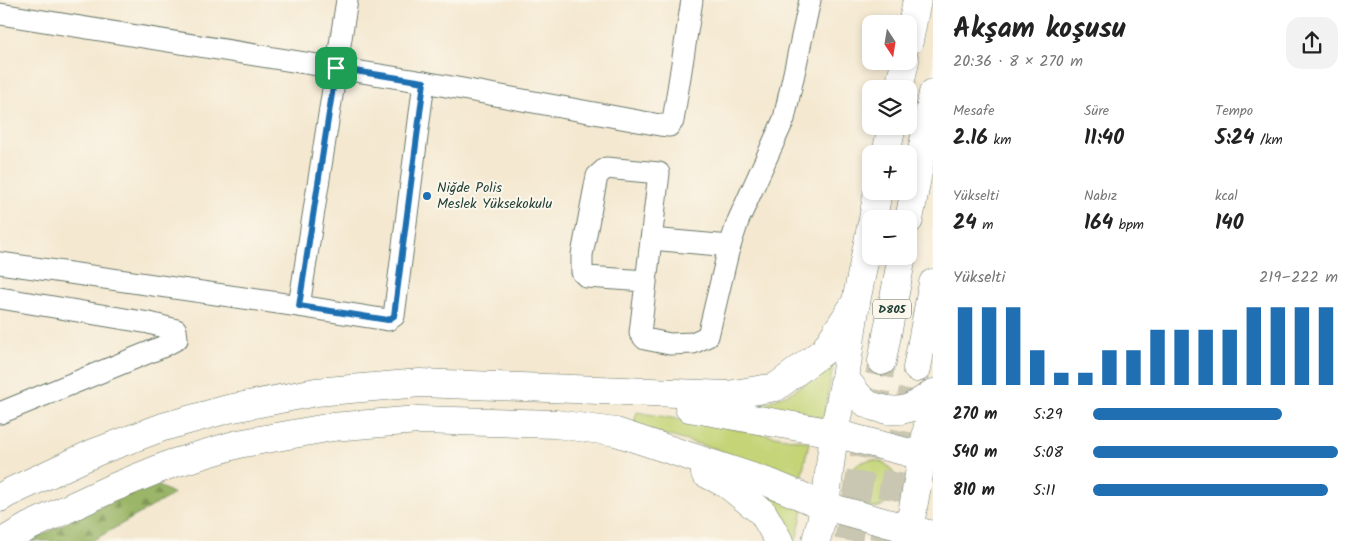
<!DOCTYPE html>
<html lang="tr">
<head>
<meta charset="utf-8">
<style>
	body { margin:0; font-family:Kalam,sans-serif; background:#f2f2f2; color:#222; height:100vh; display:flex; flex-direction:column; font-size:19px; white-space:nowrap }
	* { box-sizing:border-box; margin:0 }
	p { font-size:16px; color:#767676 }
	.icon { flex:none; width:28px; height:28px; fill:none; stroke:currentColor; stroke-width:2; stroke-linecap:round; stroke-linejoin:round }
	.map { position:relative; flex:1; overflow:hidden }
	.side { display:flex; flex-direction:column; background:#fff; width:425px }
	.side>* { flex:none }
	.needle { width:32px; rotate:168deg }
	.tools { position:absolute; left:862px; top:15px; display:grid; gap:10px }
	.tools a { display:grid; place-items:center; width:55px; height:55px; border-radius:10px; background:#fff; box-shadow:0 2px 8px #0003; font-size:25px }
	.pin { position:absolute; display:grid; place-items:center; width:42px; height:42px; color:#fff; margin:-21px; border-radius:10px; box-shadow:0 2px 8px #0006 }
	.round { display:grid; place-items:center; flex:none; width:52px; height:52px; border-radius:15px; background:#f2f2f2 }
	.headline { display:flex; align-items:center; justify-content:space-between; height:85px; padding:0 20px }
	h1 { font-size:28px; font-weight:800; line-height:38px }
	.metrics { display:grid; grid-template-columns:repeat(3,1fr); gap:8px; height:85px; padding:5px 20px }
	.metrics div { display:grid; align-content:center }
	.metrics b { font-size:21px; font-weight:800 }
	.metrics small { font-size:14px; font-weight:400 }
	.metrics p { font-size:14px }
	.chart { height:140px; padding:10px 20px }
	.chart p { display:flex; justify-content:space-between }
	.chart svg { width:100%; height:90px; margin-top:5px; stroke:#1f6fb2; stroke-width:6 }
	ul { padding:0 20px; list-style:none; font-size:16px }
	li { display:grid; grid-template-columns:80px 60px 1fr; align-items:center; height:38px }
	li i { height:12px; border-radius:6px; background:#1f6fb2 }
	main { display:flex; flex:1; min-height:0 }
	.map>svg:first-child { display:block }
</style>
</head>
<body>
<main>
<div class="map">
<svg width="933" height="541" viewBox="0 0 933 541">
	<defs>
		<pattern id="forest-firs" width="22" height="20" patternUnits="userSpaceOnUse" patternTransform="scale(1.25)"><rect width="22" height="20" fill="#9bb668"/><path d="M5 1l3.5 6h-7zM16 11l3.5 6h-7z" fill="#7e9556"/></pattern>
	</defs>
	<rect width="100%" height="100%" fill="#fbf7ec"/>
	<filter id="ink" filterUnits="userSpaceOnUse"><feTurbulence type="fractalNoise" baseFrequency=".02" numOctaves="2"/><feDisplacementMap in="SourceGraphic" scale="10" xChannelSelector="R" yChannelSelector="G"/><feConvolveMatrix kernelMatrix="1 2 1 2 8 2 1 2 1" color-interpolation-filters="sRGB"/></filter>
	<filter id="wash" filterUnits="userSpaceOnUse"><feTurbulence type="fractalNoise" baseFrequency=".0096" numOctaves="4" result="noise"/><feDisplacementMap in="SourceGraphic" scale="20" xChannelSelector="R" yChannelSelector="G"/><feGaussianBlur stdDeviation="1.12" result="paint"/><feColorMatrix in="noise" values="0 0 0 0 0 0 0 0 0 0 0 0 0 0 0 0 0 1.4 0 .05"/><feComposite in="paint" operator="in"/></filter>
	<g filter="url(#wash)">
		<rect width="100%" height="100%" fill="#f4e8d0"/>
		<g fill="#c4d477" stroke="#728856">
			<path d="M834 360 824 418 753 408 790 393 803 385Z"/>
			<path d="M637 412 809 442 800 483 716 449 633 426Z"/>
			<circle cx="872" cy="484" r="24"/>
			<path d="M746 484 803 510 796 541H791Z"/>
		</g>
		<path fill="url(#forest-firs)" stroke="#5d7a4e" d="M153 483 174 494 92 541H31L83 514Z"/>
	</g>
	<g filter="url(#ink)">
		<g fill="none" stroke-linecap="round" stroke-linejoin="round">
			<g stroke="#c9c6b1" stroke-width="28" stroke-dasharray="28 14" stroke-linecap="butt">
				<path d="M848 541 882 361"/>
				<path d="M883 541 917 368"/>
			</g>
			<g stroke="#6a796b" stroke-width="23">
				<g id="minor">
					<path d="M0 14 424 82 660 125 669 126 673 121 692 0"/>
					<path d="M651 239 730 246"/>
					<path d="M0 263 299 306 388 320 394 316 424 82"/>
					<path d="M646 281 587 277 582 272V255L597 176 606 168 659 173 640 333 645 339 670 344 693 343 708 336 728 252 738 221 784 119 810 0"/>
					<path d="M0 298 149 323 176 330 177 339 162 347 0 413"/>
					<path d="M299 306 347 0"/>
				</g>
			</g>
			<g stroke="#6a796b" stroke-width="29">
				<path id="major" d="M909 529 933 535"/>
			</g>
			<g stroke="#6a796b" stroke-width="29">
				<g id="highway">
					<path d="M909 41 917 0"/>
					<path d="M899 89 905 61"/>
					<path d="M886 154 892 126"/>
					<path d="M873 219 878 191"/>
					<path d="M909 220 933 93"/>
					<path d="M882 361 902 256"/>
					<path d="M917 368 933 283"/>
					<path d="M845 378C851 386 857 396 865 402 868 405 874 407 879 408 903 415 914 407 933 393"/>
					<path d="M689 408 834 433 922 456"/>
					<path d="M705 473 727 484 763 513 779 541"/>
					<path d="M0 498 8 493 96 452 163 427 228 409 316 392 420 383 728 395 776 387 824 351 856 302"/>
					<path d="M4 541 28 527 110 489 171 464 238 444 332 427 418 420 556 424 616 432 770 483 825 506 909 529"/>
					<path d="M816 541 825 506 834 433 845 378 856 302 871 227"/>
					<path d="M907 541 933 397"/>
				</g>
			</g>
			<use href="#minor" stroke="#fff" stroke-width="21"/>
			<use href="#major" stroke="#fff" stroke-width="28"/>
			<use href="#highway" stroke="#fff" stroke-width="28"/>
		</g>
	</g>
	<g fill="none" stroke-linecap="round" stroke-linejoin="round" filter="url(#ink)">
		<g stroke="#fff" stroke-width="10">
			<path id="route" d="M336 68 424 82 394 316 388 320 299 306Z"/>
		</g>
		<use href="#route" stroke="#1f6fb2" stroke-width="6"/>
	</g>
	<circle fill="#1f6fb2" stroke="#fbf7ec" stroke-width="2" cx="427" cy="196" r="5"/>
	<g text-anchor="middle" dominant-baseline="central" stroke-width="4" stroke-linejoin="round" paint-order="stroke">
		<rect fill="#fbf7ec" stroke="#61756b" stroke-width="1" x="873" y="299.5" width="38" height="19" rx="4"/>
		<g font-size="12" font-weight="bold" fill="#1f3d34">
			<text x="892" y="309">D805</text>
		</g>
		<g font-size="14" fill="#1f3d34" stroke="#fbf7ec" text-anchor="start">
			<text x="437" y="188">Niğde Polis<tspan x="437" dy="16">Meslek Yüksekokulu</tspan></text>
		</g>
	</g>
</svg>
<div class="tools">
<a><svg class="needle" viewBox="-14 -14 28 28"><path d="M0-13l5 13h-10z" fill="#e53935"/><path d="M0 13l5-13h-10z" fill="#767676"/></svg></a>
<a><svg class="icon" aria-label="layers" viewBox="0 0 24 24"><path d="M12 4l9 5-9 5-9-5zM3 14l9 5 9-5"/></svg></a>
<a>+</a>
<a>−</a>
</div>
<div class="pin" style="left:336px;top:68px;background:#1e9e55"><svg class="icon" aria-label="arrive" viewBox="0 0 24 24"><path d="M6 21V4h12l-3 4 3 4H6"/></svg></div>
</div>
<section class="side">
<div class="headline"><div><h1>Akşam koşusu</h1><p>20:36 · 8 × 270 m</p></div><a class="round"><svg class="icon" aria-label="share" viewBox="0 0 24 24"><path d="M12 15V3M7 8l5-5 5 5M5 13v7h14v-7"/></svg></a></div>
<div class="metrics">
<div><p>Mesafe</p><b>2.16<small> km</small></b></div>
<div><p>Süre</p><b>11:40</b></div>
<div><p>Tempo</p><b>5:24<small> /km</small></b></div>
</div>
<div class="metrics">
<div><p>Yükselti</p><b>24<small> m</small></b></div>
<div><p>Nabız</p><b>164<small> bpm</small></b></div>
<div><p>kcal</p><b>140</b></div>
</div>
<div class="chart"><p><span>Yükselti</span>219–222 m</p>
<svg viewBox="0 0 160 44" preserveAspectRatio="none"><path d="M5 44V6M15 44V6M25 44V6M35 44V27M45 44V38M55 44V38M65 44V27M75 44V27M85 44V17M95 44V17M105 44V17M115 44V17M125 44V6M135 44V6M145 44V6M155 44V6"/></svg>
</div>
<ul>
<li><b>270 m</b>5:29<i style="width:77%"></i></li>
<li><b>540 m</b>5:08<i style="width:100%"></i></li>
<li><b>810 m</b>5:11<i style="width:96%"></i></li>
</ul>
</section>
</main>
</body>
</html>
